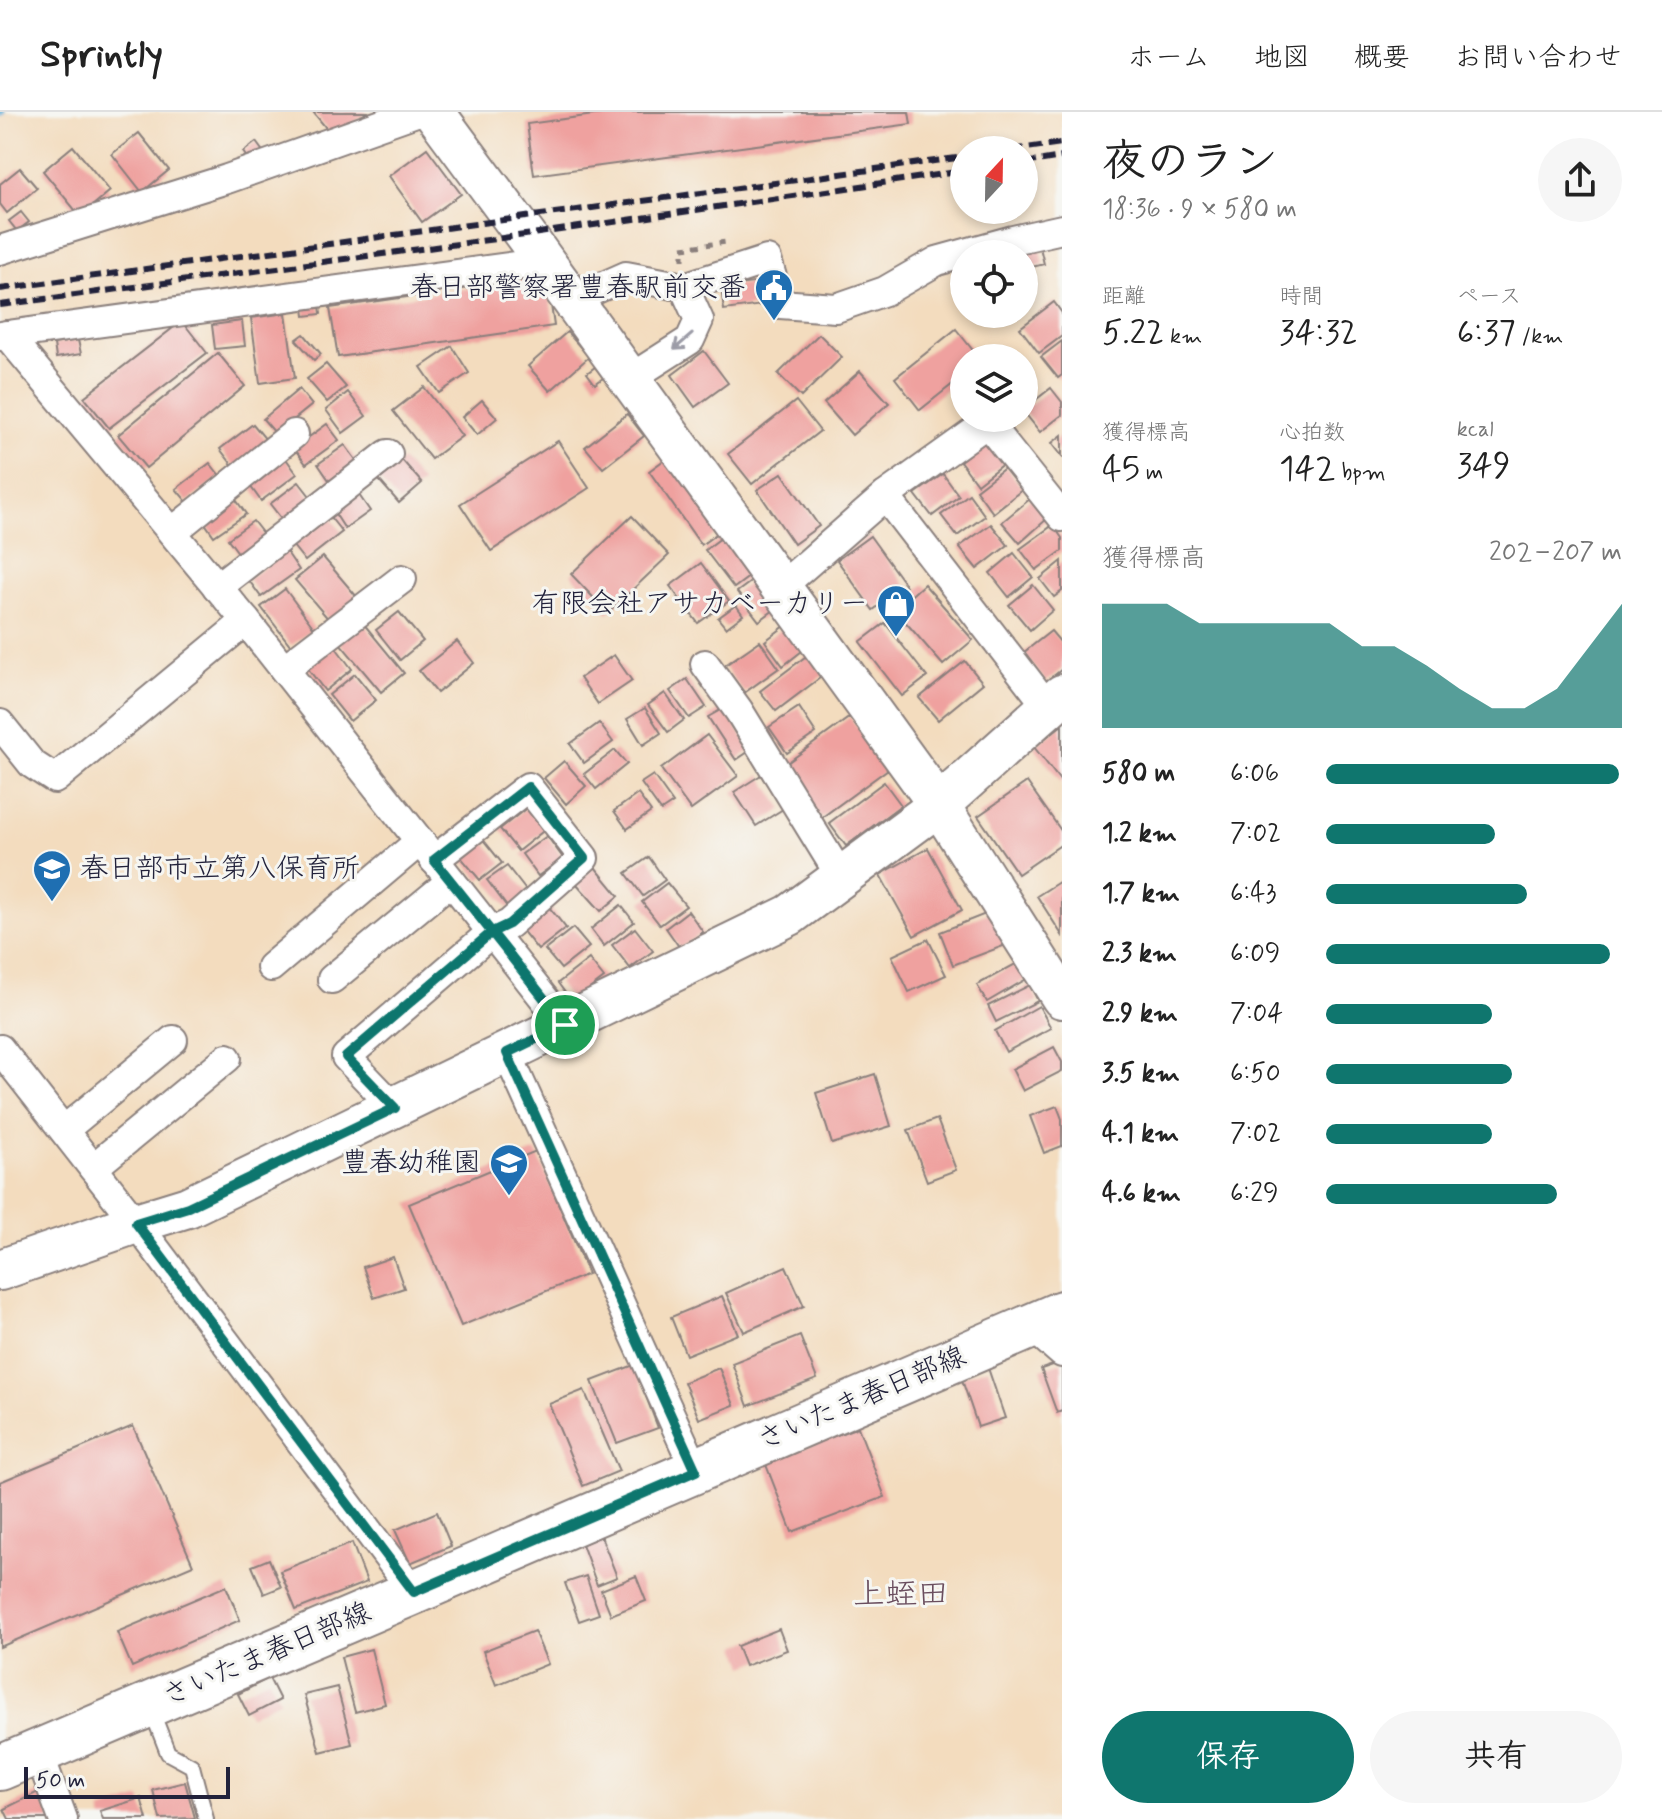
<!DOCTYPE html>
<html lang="ja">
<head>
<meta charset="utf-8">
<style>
	body { margin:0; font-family:Mynerve,"Klee One",sans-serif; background:#f6f6f6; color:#222; height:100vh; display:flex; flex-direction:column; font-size:30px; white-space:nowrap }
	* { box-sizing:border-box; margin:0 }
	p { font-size:26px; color:#767676 }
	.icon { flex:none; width:44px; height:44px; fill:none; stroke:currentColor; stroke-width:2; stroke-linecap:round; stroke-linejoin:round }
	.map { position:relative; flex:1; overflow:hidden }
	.panel { display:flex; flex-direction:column; background:#fff; width:600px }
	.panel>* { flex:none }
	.needle { width:52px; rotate:22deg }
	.tools { position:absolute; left:950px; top:24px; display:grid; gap:16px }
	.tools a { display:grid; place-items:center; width:88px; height:88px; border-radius:50%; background:#fff; box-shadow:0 4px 12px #0003; font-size:40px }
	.scale { position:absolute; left:24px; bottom:20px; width:206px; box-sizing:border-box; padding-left:8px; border:4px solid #22223b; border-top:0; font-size:22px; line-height:28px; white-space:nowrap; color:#22223b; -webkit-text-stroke:6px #f6f6f2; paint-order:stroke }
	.pin { position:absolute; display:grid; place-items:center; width:68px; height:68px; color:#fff; margin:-34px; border:4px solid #fff; border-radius:50%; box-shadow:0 2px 8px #0007 }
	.round { display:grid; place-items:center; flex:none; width:84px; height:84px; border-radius:42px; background:#f6f6f6 }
	.overview { display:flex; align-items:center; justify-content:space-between; height:136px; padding:0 40px }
	h1 { font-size:44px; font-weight:600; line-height:60px }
	.stats { display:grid; grid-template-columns:repeat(3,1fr); gap:12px; height:136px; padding:8px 40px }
	.stats div { display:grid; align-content:center }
	.stats b { font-size:34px; font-weight:600 }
	.stats small { font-size:22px; font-weight:400 }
	.stats p { font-size:22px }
	.chart { height:224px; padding:16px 40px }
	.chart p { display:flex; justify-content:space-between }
	.chart svg { width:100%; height:144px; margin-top:8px; fill:#0f766e; opacity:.7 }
	.action { display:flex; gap:16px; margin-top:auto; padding:16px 40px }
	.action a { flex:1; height:92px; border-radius:48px; background:#0f766e; color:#fff; font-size:32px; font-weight:600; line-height:92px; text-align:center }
	.action a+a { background:#f6f6f6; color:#222 }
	ul { padding:0 40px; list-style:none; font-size:26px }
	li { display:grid; grid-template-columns:128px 96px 1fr; align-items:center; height:60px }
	li i { height:20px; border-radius:10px; background:#0f766e }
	header { display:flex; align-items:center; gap:48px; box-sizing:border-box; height:112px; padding:0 40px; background:#fff; border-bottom:2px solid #e0e0e0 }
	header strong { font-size:38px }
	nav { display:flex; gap:44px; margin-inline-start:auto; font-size:28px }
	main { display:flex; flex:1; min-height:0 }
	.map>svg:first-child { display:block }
</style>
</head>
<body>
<header>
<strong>Sprintly</strong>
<nav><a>ホーム</a><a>地図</a><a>概要</a><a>お問い合わせ</a></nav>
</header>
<main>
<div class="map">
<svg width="1062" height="1707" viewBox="0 0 1062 1707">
	<rect width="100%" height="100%" fill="#f6f6f2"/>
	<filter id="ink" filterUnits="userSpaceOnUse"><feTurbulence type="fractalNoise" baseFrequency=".0125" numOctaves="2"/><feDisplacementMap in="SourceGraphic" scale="16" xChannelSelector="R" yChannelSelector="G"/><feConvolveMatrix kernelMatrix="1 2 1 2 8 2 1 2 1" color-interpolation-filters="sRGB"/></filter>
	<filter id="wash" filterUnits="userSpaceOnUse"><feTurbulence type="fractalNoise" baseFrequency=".006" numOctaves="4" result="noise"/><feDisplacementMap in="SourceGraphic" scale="32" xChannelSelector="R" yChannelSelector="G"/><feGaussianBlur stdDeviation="1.8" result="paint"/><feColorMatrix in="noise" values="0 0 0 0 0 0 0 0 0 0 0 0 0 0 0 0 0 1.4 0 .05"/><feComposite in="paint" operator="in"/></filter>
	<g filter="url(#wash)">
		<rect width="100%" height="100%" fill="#f3dcbe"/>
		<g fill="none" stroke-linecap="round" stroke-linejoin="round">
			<path stroke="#5eadd8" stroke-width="8" d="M0 1 1 0"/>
		</g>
		<g id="blocks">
			<g fill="#efa19f">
				<path d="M313 0H367L335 27Z"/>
				<path d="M616 0H909L911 12 534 63 527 12Z"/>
				<path d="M139 21 169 58 142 80 112 42Z"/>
				<path d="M256 30 264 41 250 50 243 40Z"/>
				<path d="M73 34 110 79 80 104 43 59Z"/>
				<path d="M427 36 461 82 422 110 389 64Z"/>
				<path d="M20 56 37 76 7 101 0 92V72Z"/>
				<path d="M21 100 29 110 17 119 9 109Z"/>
				<path d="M1039 131 1044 152 1024 157V142H1001Z"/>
				<path d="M547 165 554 214 338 245 330 196Z"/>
				<path d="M761 170 763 193 724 198 721 175Z"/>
				<path d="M1054 190 1062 201V224L1039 241 1020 216Z"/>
				<path d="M320 193 321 202 305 204 304 196Z"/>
				<path d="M286 201 295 266 260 271 251 206Z"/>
				<path d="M182 209 207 241 109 316 84 285Z"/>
				<path d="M242 209 245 234 215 237 212 213Z"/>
				<path d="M956 217 979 246H964V263L920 298 895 266Z"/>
				<path d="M567 220 589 245 550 279 528 254Z"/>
				<path d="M304 222 321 242 314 248 296 228Z"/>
				<path d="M819 222 842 245 801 285 778 262Z"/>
				<path d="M78 228 81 242 56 246 54 232Z"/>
				<path d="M1062 229V263L1058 266 1041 245Z"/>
				<path d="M452 234 469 261 439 281 421 255Z"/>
				<path d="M704 239 728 271 695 295 672 263Z"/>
				<path d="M218 241 245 274 146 356 118 323Z"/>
				<path d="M326 252 346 275 327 290 307 267Z"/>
				<path d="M595 255 603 266 595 272 587 261Z"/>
				<path d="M860 259 889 291 852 323 824 291Z"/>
				<path d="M424 275 462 324 431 347 393 299Z"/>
				<path d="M1051 276 1062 290V303L1040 320 1024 300V297Z"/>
				<path d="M299 277 312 293 276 322 263 307Z"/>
				<path d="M348 280 366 304 343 321 326 298Z"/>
				<path d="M482 288 497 306 477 323 462 305Z"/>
				<path d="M796 289 820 319 752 372 728 342Z"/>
				<path d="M627 302 644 324 603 356 585 335Z"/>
				<path d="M253 312 267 329 234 355 220 337Z"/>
				<path d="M327 312 339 328 306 352 294 336Z"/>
				<path d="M1062 323V344L1052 331Z"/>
				<path d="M558 329 589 376 491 439 460 392Z"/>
				<path d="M986 329 1004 351 977 372 960 349Z"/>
				<path d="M345 333 359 352 331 371 318 352Z"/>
				<path d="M671 343 723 417 701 433 649 359Z"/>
				<path d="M284 344 297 362 261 389 248 371Z"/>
				<path d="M402 348 422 371 399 391 379 368Z"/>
				<path d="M210 351 221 365 187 390 176 377Z"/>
				<path d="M1006 355 1023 377 993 401 976 378Z"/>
				<path d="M782 361 819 414 794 432 757 378Z"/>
				<path d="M943 362 959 384 932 404 915 382Z"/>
				<path d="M299 370 313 388 284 410 270 392Z"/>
				<path d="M969 382 985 404 957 424 941 403Z"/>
				<path d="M359 383 370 399 345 417 334 400Z"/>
				<path d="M234 385 246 402 214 424 202 407Z"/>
				<path d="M1031 386 1048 406 1020 431 1002 410Z"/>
				<path d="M632 404 669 443 608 501 571 462Z"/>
				<path d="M330 405 342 420 305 449 293 434Z"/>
				<path d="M253 409 267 427 242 446 228 427Z"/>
				<path d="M991 412 1008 433 977 457 959 435Z"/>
				<path d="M1053 413 1062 426V439L1036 458 1020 437Z"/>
				<path d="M725 423 754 461 734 476 705 438Z"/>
				<path d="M870 424 906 474 873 498 837 448Z"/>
				<path d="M286 439 299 458 261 485 248 467Z"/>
				<path d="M1014 441 1033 465 1009 485 990 461Z"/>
				<path d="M323 445 357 485 330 509 295 468Z"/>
				<path d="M1062 449V479L1054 485 1040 467Z"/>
				<path d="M701 451 729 489 698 511 670 474Z"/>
				<path d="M756 466 778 495 759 509 737 480Z"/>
				<path d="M924 472 973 528 943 553 895 498Z"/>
				<path d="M1033 473 1053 498 1030 518 1009 493Z"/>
				<path d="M285 477 314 516 291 534 261 495Z"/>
				<path d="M736 493 743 503 726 516 718 506Z"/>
				<path d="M399 500 423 529 400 548 376 518Z"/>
				<path d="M363 511 404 561 381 580 339 530Z"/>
				<path d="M789 511 807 535 783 554 765 529Z"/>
				<path d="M885 511 927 565 902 584 860 530Z"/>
				<path d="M1051 519 1062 532V557L1046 570 1023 541Z"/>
				<path d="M457 529 474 551 437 581 419 559Z"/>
				<path d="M760 529 779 556 744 581 724 554Z"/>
				<path d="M334 533 352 557 325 579 306 554Z"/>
				<path d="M809 542 825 562 776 599 760 579Z"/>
				<path d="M614 543 632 569 598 592 580 566Z"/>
				<path d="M965 549 983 571 938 608 919 586Z"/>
				<path d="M355 562 376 588 350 609 329 583Z"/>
				<path d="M687 567 706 595 689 606 670 579Z"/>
				<path d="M665 581 684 608 668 620 648 593Z"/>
				<path d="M799 595 816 621 787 641 769 615Z"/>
				<path d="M645 596 661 621 643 633 627 607Z"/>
				<path d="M724 596 751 638 736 648 708 605Z"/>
				<path d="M850 605 888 657 821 706 783 654Z"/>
				<path d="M599 611 613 630 584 651 570 632Z"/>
				<path d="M1062 613V671L1034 635Z"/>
				<path d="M707 623 738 664 691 698 661 657Z"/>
				<path d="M615 638 627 652 596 677 584 662Z"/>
				<path d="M564 649 586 674 566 692 544 666Z"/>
				<path d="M653 663 673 691 661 699 641 671Z"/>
				<path d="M761 663 783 697 756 714 734 680Z"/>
				<path d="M884 670 901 693 846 734 829 711Z"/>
				<path d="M1027 670 1062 720V732L1018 762 978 704Z"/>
				<path d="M638 682 651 700 627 717 614 699Z"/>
				<path d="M529 694 547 716 518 739 500 717Z"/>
				<path d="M547 724 563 746 538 764 522 742Z"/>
				<path d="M481 725 502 751 480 768 459 743Z"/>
				<path d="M928 736 962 798 914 824 880 763Z"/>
				<path d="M649 745 665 768 643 784 626 761Z"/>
				<path d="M507 754 528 781 508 796 487 768Z"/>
				<path d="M595 755 619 784 601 799 576 771Z"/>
				<path d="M1062 768V823L1037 784Z"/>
				<path d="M667 771 686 794 660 813 642 790Z"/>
				<path d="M621 793 634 810 604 834 591 817Z"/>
				<path d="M549 795 566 816 538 838 521 817Z"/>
				<path d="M688 799 703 820 680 836 666 816Z"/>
				<path d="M993 799 1006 833 953 853 940 820Z"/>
				<path d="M573 816 589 835 561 857 545 838Z"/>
				<path d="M635 816 653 839 630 856 612 833Z"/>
				<path d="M928 827 946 863 909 880 892 844Z"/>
				<path d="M589 847 604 866 572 890 558 871Z"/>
				<path d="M1021 849 1030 865 987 890 977 873Z"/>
				<path d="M1030 873 1038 889 996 910 988 894Z"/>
				<path d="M1039 894 1051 916 1006 940 995 919Z"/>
				<path d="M1054 935 1062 950V959L1023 979 1012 957Z"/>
				<path d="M875 962 891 1014 832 1032 816 981Z"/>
				<path d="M1057 994 1062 1007V1034L1044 1041 1030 1004Z"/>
				<path d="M937 1007 956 1058 927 1069 908 1018Z"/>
				<path d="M536 1039 588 1162 461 1214 409 1092Z"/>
				<path d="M393 1145 404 1176 374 1186 363 1155Z"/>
				<path d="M786 1154 804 1194 744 1220 726 1181Z"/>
				<path d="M722 1184 738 1222 686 1243 671 1205Z"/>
				<path d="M800 1224 817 1267 748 1294 732 1251Z"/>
				<path d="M1062 1250V1299L1057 1301 1041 1257Z"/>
				<path d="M634 1253 658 1316 617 1331 592 1269Z"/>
				<path d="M719 1256 734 1293 699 1307 684 1270Z"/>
				<path d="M988 1256 1005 1306 978 1315 961 1265Z"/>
				<path d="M584 1278 619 1359 583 1374 549 1292Z"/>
				<path d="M133 1314 193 1453 0 1535V1370Z"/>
				<path d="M858 1315 885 1385 792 1420 765 1350Z"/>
				<path d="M437 1400 451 1434 410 1451 395 1418Z"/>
				<path d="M601 1424 617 1465 597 1473 582 1432Z"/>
				<path d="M352 1431 367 1470 296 1498 280 1459Z"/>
				<path d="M269 1447 281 1475 264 1482 252 1454Z"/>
				<path d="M586 1464 599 1502 579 1509 565 1471Z"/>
				<path d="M636 1464 646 1489 611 1503 601 1478Z"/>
				<path d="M226 1474 240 1508 132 1555 117 1520Z"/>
				<path d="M779 1517 787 1538 745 1554 737 1534Z"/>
				<path d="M534 1519 548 1552 496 1573 483 1539Z"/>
				<path d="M371 1537 385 1592 355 1600 341 1545Z"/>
				<path d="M269 1566 280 1588 249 1604 238 1582Z"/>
				<path d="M337 1575 352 1632 320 1640 304 1583Z"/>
				<path d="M185 1670 195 1706 160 1707 153 1678Z"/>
				<path d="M38 1680 52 1707H9L4 1697Z"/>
				<path d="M141 1686 147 1707H103L100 1699Z"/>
			</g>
		</g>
	</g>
	<g filter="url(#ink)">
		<use href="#blocks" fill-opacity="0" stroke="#8a7f7c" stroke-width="2"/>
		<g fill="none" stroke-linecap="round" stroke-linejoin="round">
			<g stroke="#8a7f7c" stroke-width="18">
				<path id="lane" d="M151 1597 168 1641 192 1654 206 1707"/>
			</g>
			<g stroke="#8a7f7c" stroke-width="32">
				<g id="street">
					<path d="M0 138 227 67 416 0"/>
					<path d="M572 188 626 164 684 175 767 148 780 192 836 196 885 179 937 149 1013 128 1062 117"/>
					<path d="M7 223 246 509 565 913"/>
					<path d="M0 224 545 150"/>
					<path d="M629 267 690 228 699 208 684 175"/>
					<path d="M885 384 1048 595"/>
					<path d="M172 420 294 322"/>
					<path d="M217 475 388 342"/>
					<path d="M781 475 885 384 987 311 1062 405"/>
					<path d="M705 552 739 599 841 765"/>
					<path d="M284 557 402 467"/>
					<path d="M0 612 32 652 55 667 246 509"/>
					<path d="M271 855 420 729"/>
					<path d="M332 867 451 769"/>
					<path d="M0 937 136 1111 414 1480"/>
					<path d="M507 941 696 1359"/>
					<path d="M395 996 346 945 492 820 509 812 584 746 528 675 434 748"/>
					<path d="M64 1018 173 928"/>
					<path d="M93 1056 227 946"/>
					<path d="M1031 1214 1062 1241"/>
					<path d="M38 1639 63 1707"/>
				</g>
			</g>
			<g stroke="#8a7f7c" stroke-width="44">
				<g id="secondary">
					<path d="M434 0 525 123 939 693 1062 886"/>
					<path d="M0 1158 136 1111 188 1095 790 803 939 693 1062 583"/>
				</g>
			</g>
			<g stroke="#8a7f7c" stroke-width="48">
				<path id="primary" d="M0 1656 414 1480 1062 1201"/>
			</g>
			<path stroke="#8a7f7c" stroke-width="5" stroke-dasharray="6 6" stroke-linecap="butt" d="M683 148V136L726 130"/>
			<use href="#lane" stroke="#fff" stroke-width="14"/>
			<use href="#street" stroke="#fff" stroke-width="28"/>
			<use href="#secondary" stroke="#fff" stroke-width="40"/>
			<use href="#primary" stroke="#fff" stroke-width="44"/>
			<g stroke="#22223b" stroke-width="6" stroke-dasharray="12 6" stroke-linecap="butt">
				<path d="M1012 38 1062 31"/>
				<path d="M1024 51 1062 45"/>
				<path d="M0 177 964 45"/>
				<path d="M0 193 525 123 964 59"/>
			</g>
		</g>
		<defs><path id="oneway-shaft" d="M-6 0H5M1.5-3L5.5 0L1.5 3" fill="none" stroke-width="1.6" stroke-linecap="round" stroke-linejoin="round" transform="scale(2)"/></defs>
		<use stroke="#9c9ca7" href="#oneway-shaft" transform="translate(683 230) rotate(139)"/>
	</g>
	<g fill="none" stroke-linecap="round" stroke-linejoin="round" filter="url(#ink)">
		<g stroke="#fff" stroke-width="16">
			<path id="route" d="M565 913C522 858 478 803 434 748L528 675 584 746 509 812 492 820 346 945 395 996 188 1095 136 1111 414 1480 696 1359 507 941 565 913"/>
		</g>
		<use href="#route" stroke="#0f766e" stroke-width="10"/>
	</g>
	<defs>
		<g id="civic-pin" transform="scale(2)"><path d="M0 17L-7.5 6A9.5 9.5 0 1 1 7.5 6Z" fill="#1f6fb2" stroke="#f6f6f2"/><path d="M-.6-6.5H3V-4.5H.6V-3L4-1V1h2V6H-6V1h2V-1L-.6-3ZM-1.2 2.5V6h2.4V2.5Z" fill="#fff"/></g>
		<g id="shop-pin" transform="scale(2)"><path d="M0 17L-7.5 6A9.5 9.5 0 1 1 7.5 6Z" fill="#1f6fb2" stroke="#f6f6f2"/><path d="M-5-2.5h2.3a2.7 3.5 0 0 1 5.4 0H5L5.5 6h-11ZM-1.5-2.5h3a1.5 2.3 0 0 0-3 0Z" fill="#fff"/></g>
		<g id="school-pin" transform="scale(2)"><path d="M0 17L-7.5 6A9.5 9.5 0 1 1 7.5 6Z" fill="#1f6fb2" stroke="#f6f6f2"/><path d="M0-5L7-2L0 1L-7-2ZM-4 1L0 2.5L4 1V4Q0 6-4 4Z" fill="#fff"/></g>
	</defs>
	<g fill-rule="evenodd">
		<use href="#civic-pin" x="774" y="176"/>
		<use href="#shop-pin" x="896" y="492"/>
		<use href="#school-pin" x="52" y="757"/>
		<use href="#school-pin" x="509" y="1051"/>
	</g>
	<g text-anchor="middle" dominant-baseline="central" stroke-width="6" stroke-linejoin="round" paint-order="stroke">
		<g font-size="28" fill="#22223b" stroke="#f6f6f2" text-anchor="end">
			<text x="746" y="176">春日部警察署豊春駅前交番</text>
			<text x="868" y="492">有限会社アサカベーカリー</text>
			<text x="80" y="757" text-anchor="start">春日部市立第八保育所</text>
			<text x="481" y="1051">豊春幼稚園</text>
		</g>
		<g font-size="28" fill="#22223b" stroke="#f6f6f2">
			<text transform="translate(862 1287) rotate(-23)">さいたま春日部線</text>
			<text transform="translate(267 1543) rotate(-23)">さいたま春日部線</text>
		</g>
		<g font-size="32" fill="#6a4e5e" stroke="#f6f6f2">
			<text x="901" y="1483">上蛭田</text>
		</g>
	</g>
</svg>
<div class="tools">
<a><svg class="needle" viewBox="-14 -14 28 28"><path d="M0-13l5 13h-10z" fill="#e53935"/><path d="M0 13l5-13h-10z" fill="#767676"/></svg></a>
<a><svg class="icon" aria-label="locate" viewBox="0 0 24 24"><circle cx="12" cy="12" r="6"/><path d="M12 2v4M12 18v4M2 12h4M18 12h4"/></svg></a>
<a><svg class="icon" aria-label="layers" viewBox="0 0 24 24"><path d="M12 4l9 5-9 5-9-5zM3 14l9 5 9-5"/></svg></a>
</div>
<div class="scale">50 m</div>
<div class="pin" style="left:565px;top:913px;background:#1e9e55"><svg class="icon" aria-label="arrive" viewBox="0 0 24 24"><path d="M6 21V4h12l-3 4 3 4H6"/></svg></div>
</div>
<section class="panel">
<div class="overview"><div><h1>夜のラン</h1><p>18:36 · 9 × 580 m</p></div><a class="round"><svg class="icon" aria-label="share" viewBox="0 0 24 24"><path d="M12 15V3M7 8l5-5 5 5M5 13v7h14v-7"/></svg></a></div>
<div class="stats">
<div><p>距離</p><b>5.22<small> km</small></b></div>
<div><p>時間</p><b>34:32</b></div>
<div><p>ペース</p><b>6:37<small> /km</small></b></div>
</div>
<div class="stats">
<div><p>獲得標高</p><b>45<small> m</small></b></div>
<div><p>心拍数</p><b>142<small> bpm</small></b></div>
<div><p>kcal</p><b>349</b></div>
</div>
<div class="chart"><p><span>獲得標高</span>202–207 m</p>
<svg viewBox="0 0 160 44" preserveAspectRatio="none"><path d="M0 44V6L10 6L20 6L30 12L40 12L50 12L60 12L70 12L80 19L90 19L100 25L110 32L120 38L130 38L140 32L150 19L160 6V44z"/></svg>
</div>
<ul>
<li><b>580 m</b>6:06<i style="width:99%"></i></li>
<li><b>1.2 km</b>7:02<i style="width:57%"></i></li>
<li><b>1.7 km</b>6:43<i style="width:68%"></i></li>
<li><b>2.3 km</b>6:09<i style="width:96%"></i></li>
<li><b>2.9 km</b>7:04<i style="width:56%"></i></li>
<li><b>3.5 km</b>6:50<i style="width:63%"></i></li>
<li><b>4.1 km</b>7:02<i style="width:56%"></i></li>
<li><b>4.6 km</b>6:29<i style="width:78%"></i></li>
</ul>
<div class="action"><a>保存</a><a>共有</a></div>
</section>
</main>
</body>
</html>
